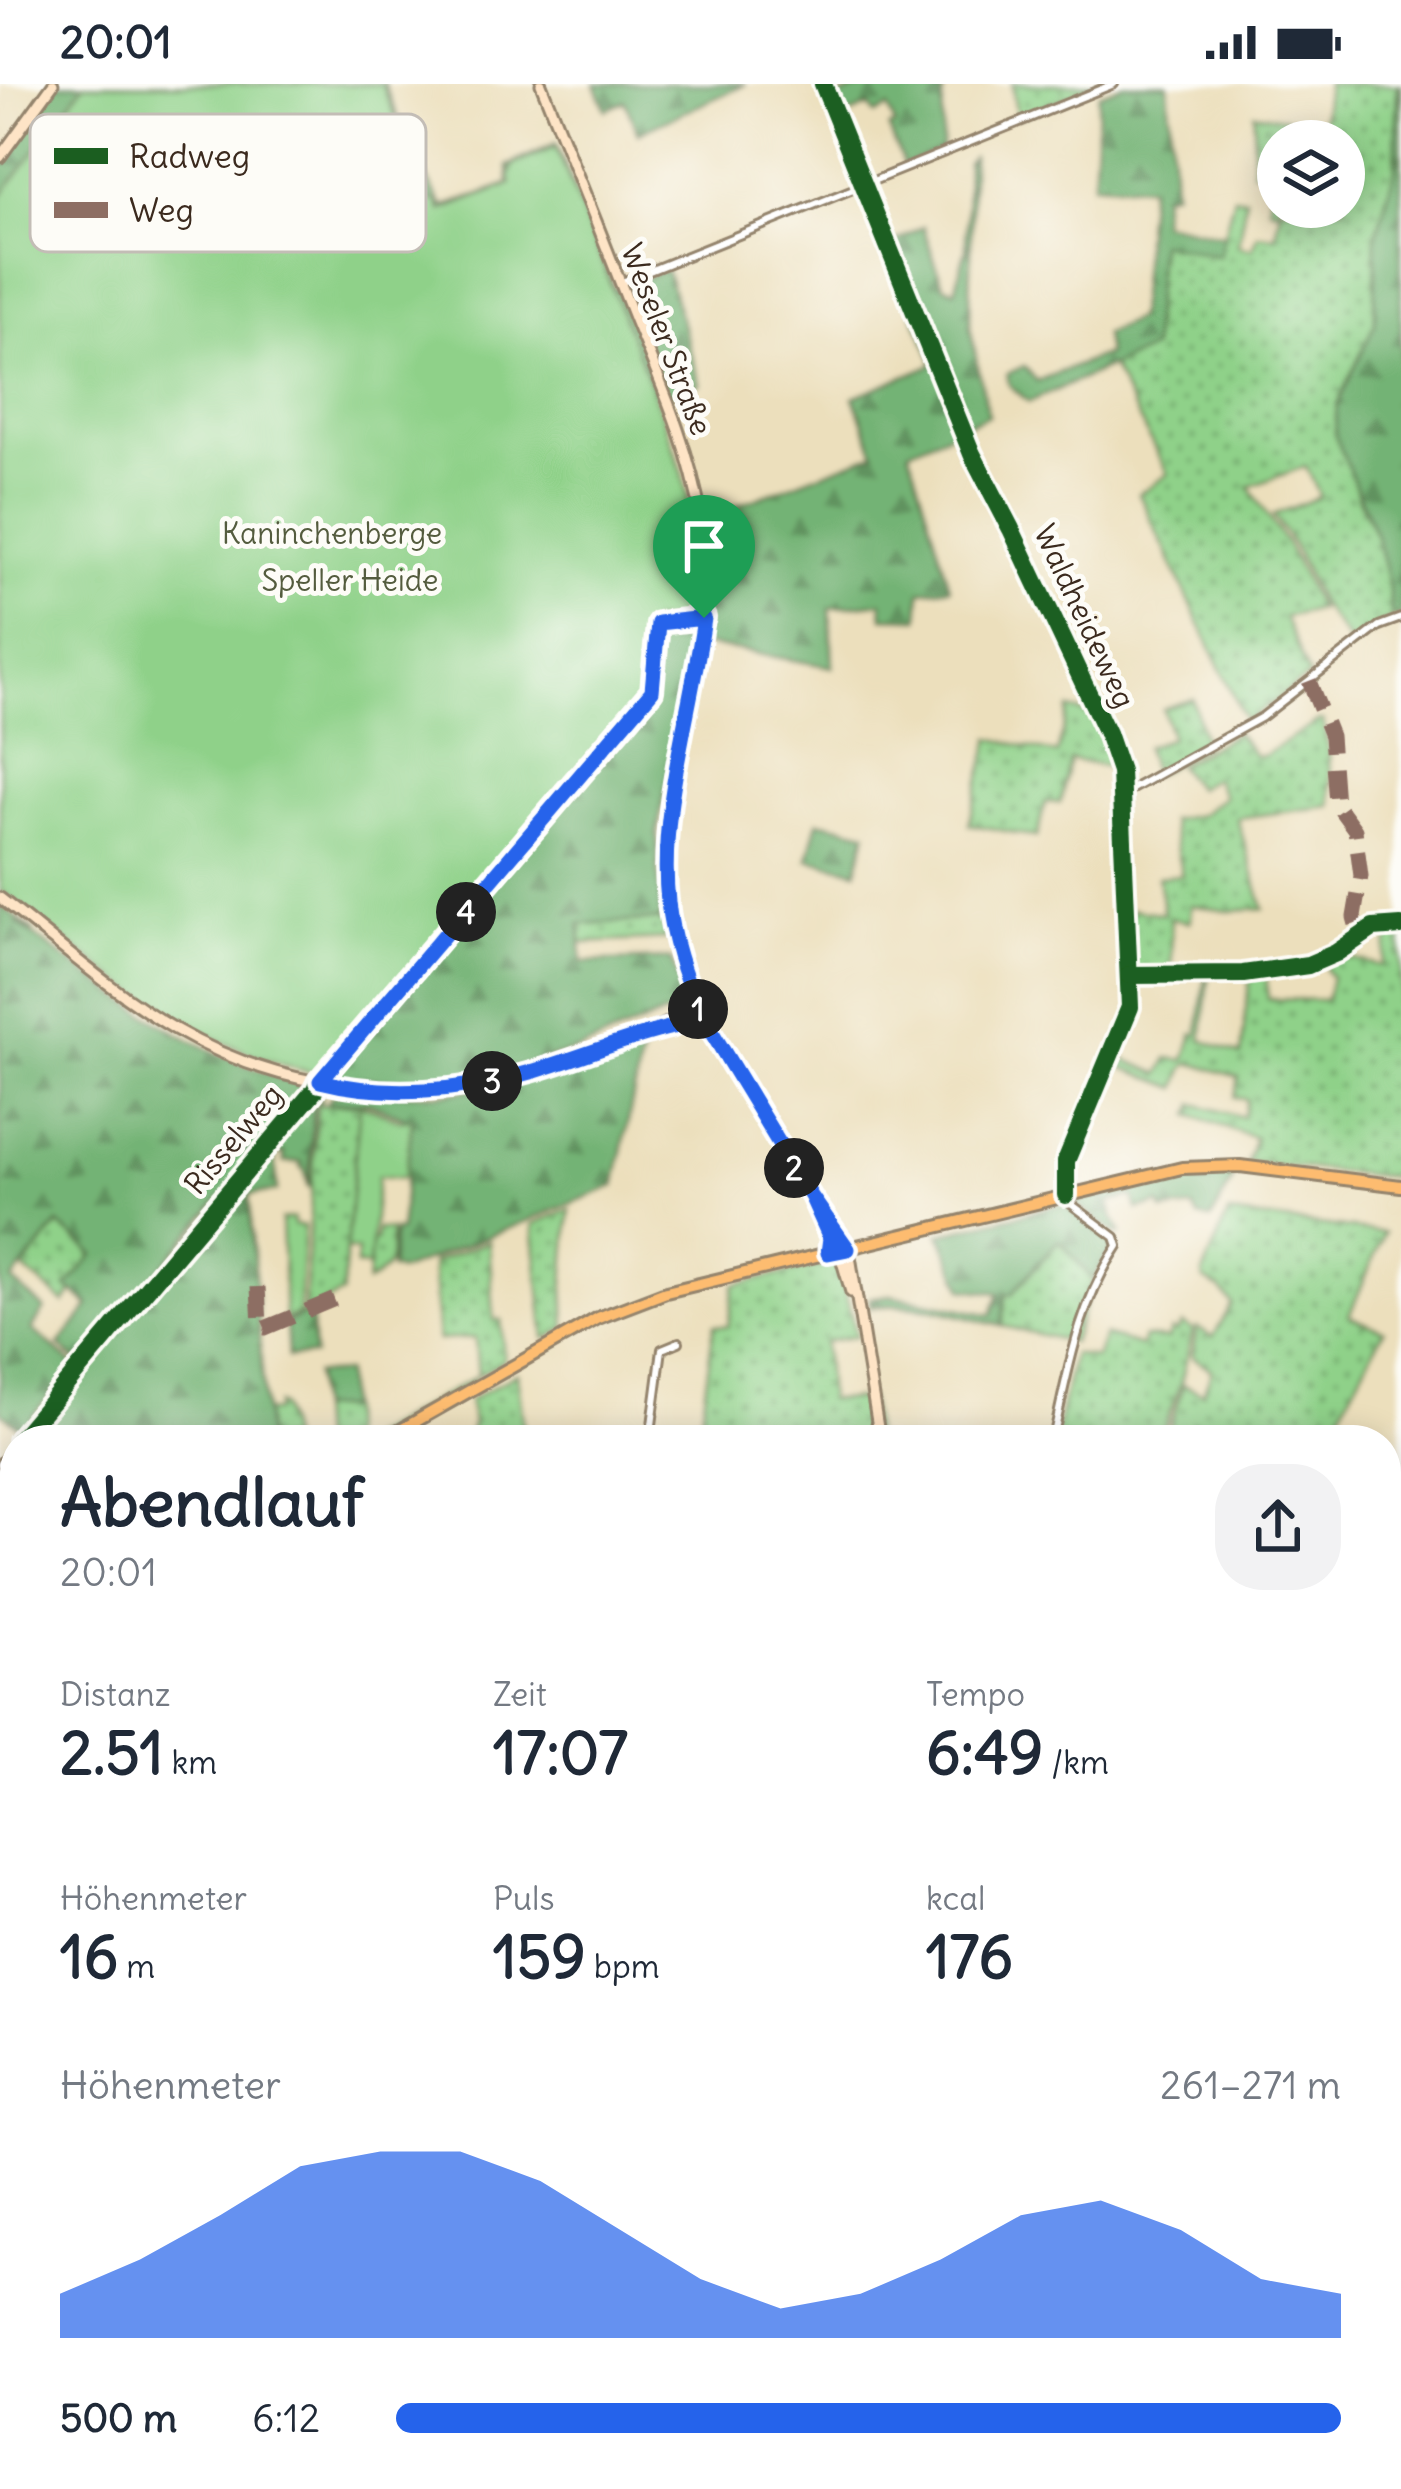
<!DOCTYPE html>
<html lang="de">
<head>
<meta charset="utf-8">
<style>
	body { margin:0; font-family:Delius,sans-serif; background:#f2f2f3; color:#1f2937; height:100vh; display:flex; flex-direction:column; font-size:45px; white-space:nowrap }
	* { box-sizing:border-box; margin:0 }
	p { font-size:39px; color:#747a83 }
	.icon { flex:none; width:66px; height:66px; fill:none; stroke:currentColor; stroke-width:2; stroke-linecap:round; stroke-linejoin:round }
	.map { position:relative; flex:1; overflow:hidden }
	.drawer { position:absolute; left:0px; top:1341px; width:1401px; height:1065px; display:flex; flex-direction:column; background:#fff; border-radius:48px 48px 0 0; box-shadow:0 6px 30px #0003 }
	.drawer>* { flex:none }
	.controls { position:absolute; left:1257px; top:36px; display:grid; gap:24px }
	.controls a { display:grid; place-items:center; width:108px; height:108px; border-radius:50%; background:#fff; box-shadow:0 6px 30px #0003; font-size:60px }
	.pin { position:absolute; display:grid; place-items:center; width:102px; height:102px; color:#fff; margin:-123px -51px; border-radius:50% 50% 50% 0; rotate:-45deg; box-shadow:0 0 12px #0007 }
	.pin .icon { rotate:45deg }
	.km { position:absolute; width:60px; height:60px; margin:-30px; border-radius:50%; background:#222; color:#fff; font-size:33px; line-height:60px; text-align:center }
	.round { display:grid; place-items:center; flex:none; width:126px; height:126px; border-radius:48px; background:#f2f2f3 }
	.headline { display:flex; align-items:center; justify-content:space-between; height:204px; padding:0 60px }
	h1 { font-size:66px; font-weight:800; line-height:90px }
	.metrics { display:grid; grid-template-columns:repeat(3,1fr); gap:18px; height:204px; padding:12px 60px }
	.metrics div { display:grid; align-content:center }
	.metrics b { font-size:60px; font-weight:800 }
	.metrics small { font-size:33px; font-weight:400 }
	.metrics p { font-size:33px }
	.chart { height:336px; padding:24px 60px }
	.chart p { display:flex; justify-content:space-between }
	.chart svg { width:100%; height:216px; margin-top:12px; fill:#2563eb; opacity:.7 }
	ul { padding:0 60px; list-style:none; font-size:39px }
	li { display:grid; grid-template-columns:192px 144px 1fr; align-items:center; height:90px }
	li i { height:30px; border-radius:15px; background:#2563eb }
	.status { display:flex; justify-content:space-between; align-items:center; height:84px; padding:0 60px; background:#fff; direction:ltr }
	.status svg { height:33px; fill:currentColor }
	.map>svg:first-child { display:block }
</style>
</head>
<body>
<div class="status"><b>20:01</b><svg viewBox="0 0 49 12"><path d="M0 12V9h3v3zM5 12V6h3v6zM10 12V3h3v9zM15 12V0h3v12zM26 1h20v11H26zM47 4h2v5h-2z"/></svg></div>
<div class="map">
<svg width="1401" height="2405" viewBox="0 0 1401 2405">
	<defs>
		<pattern id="grass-dots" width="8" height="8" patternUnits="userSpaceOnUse" patternTransform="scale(3)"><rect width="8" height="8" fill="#8fd189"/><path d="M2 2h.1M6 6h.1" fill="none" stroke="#76aa6f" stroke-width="1.8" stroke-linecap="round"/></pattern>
		<pattern id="forest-firs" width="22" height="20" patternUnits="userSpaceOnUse" patternTransform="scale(3)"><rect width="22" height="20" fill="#73b375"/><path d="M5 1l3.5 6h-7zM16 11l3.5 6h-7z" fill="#60925f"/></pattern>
		<pattern id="cemetery-stones" width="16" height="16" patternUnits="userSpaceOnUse" patternTransform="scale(3)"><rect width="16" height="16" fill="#8fd189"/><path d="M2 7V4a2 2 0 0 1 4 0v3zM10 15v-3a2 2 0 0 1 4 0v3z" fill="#76aa6f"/></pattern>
	</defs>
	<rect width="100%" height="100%" fill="#fdfcf7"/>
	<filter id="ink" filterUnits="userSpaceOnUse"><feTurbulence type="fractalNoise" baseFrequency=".00833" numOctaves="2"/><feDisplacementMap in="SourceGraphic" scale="24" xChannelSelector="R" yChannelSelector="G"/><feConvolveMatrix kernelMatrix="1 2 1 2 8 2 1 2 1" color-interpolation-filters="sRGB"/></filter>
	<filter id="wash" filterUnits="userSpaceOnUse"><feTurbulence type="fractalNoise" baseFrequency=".004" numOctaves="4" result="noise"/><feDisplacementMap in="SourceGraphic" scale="48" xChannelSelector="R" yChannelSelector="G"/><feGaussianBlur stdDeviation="2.7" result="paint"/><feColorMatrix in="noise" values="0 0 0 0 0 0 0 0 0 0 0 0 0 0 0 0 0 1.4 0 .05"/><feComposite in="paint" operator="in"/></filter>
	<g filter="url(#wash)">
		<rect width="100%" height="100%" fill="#ecdfbc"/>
		<g fill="url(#grass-dots)" stroke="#657e54" stroke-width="3" fill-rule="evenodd">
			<path d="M1012 0H1096L1017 34Z"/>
			<path d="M1327 0H1397L1395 86 1377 151 1375 240 1337 321 1358 413 1376 452 1388 496 1392 533 1351 561 1321 521 1294 463 1273 431 1320 413 1306 382 1249 403 1289 464 1319 525 1284 533 1309 592 1246 638 1139 410 1168 390 1111 282 1151 265 1159 157 1218 172 1234 112 1246 114 1238 161 1252 165 1257 150 1275 152 1280 126 1269 123 1271 88 1253 87 1254 29 1322 39ZM1278 57H1344V123H1278Z"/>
			<path d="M1193 615 1205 661 1153 691 1145 663 1171 654 1163 625Z"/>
			<path d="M1069 625 1094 631 1116 684 1070 676 1060 719 1045 718 1037 753 969 740 991 654 1057 670Z"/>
			<path d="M1319 637 1323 638 1329 668 1331 722 1237 734 1264 825 1228 827 1191 821 1190 838 1171 834 1172 889H1132L1130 825 1164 830 1158 793 1182 791 1170 736 1199 731 1224 713 1214 694 1196 704 1178 682 1236 649 1255 672H1263Z"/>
			<path d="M661 836 666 855 581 859 580 839Z"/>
			<path d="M1401 844V1094L1247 1078 1255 1054 1191 1031 1195 1020 1243 1033 1247 1016 1235 1013 1239 993 1190 979 1184 985 1177 1004 1111 979 1114 971 1160 990 1168 974 1185 976 1193 950H1198L1206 893 1209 894 1202 956 1241 971 1250 891 1266 889 1268 915 1326 916 1331 893 1326 887 1324 876 1351 874 1382 882 1391 845Z"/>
			<path d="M318 1006 322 1011 320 1021 360 1020 342 1210 304 1228Z"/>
			<path d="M570 1125 564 1200 566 1244 545 1255 533 1140Z"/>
			<path d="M1228 1130 1384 1149 1349 1232 1384 1246 1326 1356H1179L1168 1349 1183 1301 1203 1309 1212 1286 1192 1272 1197 1244 1213 1253 1232 1220 1220 1205 1204 1196 1203 1190Z"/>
			<path d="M59 1140 95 1170 68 1202 73 1208 64 1219 23 1184Z"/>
			<path d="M377 1145 390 1146C393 1175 393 1184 367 1199L372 1156H376Z"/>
			<path d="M1060 1155 1093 1196 1072 1258 1002 1242 1006 1210H1012Z"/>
			<path d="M489 1157 494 1236H501L504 1276 478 1291 475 1254 438 1256 432 1179Z"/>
			<path d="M838 1178 856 1252 824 1258 828 1316 869 1315 875 1356H753L699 1348 714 1241 728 1242 734 1201Z"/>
			<path d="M1183 1240 1193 1246 1182 1295 1160 1356H1057L1056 1350 1073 1270 1096 1274 1104 1251 1141 1262 1144 1253 1168 1255 1171 1246 1176 1248Z"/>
			<path d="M517 1289 525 1353 468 1356 473 1338 468 1317Z"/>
			<path d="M475 1293 472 1300C451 1312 430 1324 409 1334 391 1342 384 1356 364 1356Z"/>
			<path d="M277 1320 281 1322 289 1354 267 1356 265 1328 276 1327Z"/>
			<path d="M347 1323 348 1356H319L317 1325Z"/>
			<path d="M15 1499V1549L13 1550 9 1538 0 1541V1503Z"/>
			<path d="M1386 2104 1401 2106V2235L1386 2237Z"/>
			<path d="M525 2391H608L607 2398H557L556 2405H462V2402Z"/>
			<path d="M688 2391H745L739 2405H704Z"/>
			<path d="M824 2391H874L871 2405H820Z"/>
			<path d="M893 2391H1007L1009 2405H889Z"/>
		</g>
		<g fill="url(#forest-firs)" stroke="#576e4a" stroke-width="3">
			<path d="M57 0H384L416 75 443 123 509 100 508 82 556 59 615 205 666 186 700 300 675 311 654 307 680 380 693 435 712 431 875 369 854 313 934 280 886 163 923 143 943 201 955 206 966 165 967 79 972 74 970 243 988 331 909 366 950 503 921 507 919 534 883 533 882 518 830 524 833 583 693 559 657 749 661 836 580 840 582 878 671 875 686 921 582 965 485 992 412 999 323 991 0 806V77Z"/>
			<path d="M595 0H746L638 49 625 17 606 26Z"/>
			<path d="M871 0H943L942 65 904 82 889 44 895 41 888 24 875 31 869 22 840 35 832 15Z"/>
			<path d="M1124 0H1168L1174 107 1162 110 1161 138 1224 151 1219 172 1159 158 1151 265 1029 318 1009 301 1007 290 1024 282 1037 297 1107 270 1104 250 1137 234 1149 102 1093 99 1099 10Z"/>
			<path d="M1397 0H1401V532L1392 533 1388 496 1376 452 1335 351 1337 321 1375 240 1376 151 1395 86Z"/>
			<path d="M818 737 867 748 857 787 808 775Z"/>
			<path d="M0 821 35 848 15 838C110 906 196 977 314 1002L286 1038 79 1279 59 1261 90 1222 67 1203 94 1170 58 1140 12 1197 45 1225 32 1245 75 1282 22 1345 0 1327Z"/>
			<path d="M644 958 615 1102 401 1187 391 1185 394 1147H400L412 1036 366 1018 327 1020 331 1012 350 1008 439 1010 491 1003 597 973H606Z"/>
			<path d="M314 1011 309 1104 304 1084 301 1083 302 1078H284V1069L275 1071 277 1107 249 1111 267 1356H21Z"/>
			<path d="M1217 1089 1235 1091 1211 1136 1198 1133 1193 1124 1163 1127 1160 1120 1137 1126 1133 1112 1110 1118 1113 1133 1121 1149 1117 1151 1073 1118 1174 1095Z"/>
			<path d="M1064 1120 1115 1159 1093 1196 1059 1156 1012 1210H1006L1002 1242C960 1233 914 1216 870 1223V1214L890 1211 992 1231 999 1209 964 1205 940 1150Z"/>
			<path d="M311 1227 314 1271 288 1273 286 1239Z"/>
			<path d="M345 1288 347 1323 317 1325 315 1290Z"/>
			<path d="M15 1363V1422L4 1425 0 1422V1381Z"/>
			<path d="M15 2153V2212L0 2257V2163Z"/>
			<path d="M0 2358 15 2365V2391H77L110 2405H83L59 2397 56 2405H32L0 2394Z"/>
		</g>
		<path fill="url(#cemetery-stones)" stroke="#657e54" stroke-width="3" d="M1390 2058 1401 2060V2106L1386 2104Z"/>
		<g fill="#8fd189" stroke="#657e54" stroke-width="3">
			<path d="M84 0H382L430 117 436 116 441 127 511 100 509 93 513 81 556 63 659 323 682 387 694 445 695 533 651 538 648 608 322 991C187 962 106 887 0 806V114Z"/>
			<path d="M360 1020 400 1036 412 1035 405 1094 378 1092 369 1183 356 1182 357 1167 346 1166Z"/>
			<path d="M293 1135V1141L304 1142 299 1230 285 1236 281 1136Z"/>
			<path d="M1400 1479H1401V1535L1386 1521V1498Z"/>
			<path d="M1386 1731 1401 1739V1828L1386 1817Z"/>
		</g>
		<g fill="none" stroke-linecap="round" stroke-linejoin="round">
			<g stroke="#64c3e3" stroke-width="3">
				<path d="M1386 1421 1401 1406"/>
				<path d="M1386 1942 1401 1928"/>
				<path d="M1030 2405 1040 2397 1042 2391"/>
			</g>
		</g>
	</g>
	<g filter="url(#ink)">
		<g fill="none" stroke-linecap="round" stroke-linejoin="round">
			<g stroke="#94846d" stroke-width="12">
				<g id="minor">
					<path d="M823 0 972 370 1011 445 1107 649 1120 687 1130 923 1066 1077 1067 1117 1115 1153 1118 1162C1079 1220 1069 1282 1054 1350L1055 1356"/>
					<path d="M622 198 1114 0"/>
					<path d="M1121 711 1262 633 1379 542 1401 534"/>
					<path d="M1129 891 1243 890 1308 881 1336 869 1373 844 1401 842"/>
					<path d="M19 1356 314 1007 319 997 652 607 658 539 704 534"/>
					<path d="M650 1356 662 1265 679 1258"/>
					<path d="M0 1379 15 1361"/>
					<path d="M1 1583 8 1633 15 1641"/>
					<path d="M0 1672 15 1668"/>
					<path d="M0 1829 15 1824"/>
					<path d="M1386 1936 1401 1923"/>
					<path d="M0 1956 15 1952"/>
					<path d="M1386 2297 1398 2298"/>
					<path d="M683 2391 701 2405"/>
					<path d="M1068 2391 1084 2402"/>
					<path d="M1151 2391 1181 2405"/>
					<path d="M623 2402 636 2391"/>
					<path d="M741 2405 747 2391"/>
					<path d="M1242 2405 1247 2391"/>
				</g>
			</g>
			<g stroke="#94846d" stroke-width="14">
				<g id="tertiary">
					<path d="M1010 2391 1011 2405"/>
					<path d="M204 2404 206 2391"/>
				</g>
			</g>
			<g stroke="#94846d" stroke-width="15">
				<g id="secondary">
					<path d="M541 0C573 79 604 157 635 236 661 300 690 365 701 433 718 535 683 631 670 729 652 862 702 934 767 1041 792 1082 816 1125 842 1166"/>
					<path d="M0 73 53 0"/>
					<path d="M0 814C57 858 113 909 175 945 349 1046 527 1006 698 925"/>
					<path d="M671 944 701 931"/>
					<path d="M836 1146 850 1172 880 1356"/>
					<path d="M834 1162 841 1174 851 1208"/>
					<path d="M1386 2383 1401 2384"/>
					<path d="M812 2405 816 2391"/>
					<path d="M878 2405 881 2391"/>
				</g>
			</g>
			<g stroke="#94846d" stroke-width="16">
				<g id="primary">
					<path d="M383 1356 598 1234 666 1208 1182 1084 1240 1082 1401 1102"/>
					<path d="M0 1494 15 1490"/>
				</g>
			</g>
			<use href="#minor" stroke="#fff" stroke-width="6"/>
			<use href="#tertiary" stroke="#fff" stroke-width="8"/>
			<use href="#secondary" stroke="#fee4c6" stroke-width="9"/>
			<use href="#primary" stroke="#fdbc70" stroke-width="10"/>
			<g stroke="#3b2a1e" stroke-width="3">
				<path d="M1386 2249 1401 2246"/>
				<path d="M385 2405 478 2391"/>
			</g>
			<g stroke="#8d6e63" stroke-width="15" stroke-dasharray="30 15" stroke-linecap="butt">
				<path d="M1309 597 1331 652 1336 720 1355 746 1361 792 1354 833 1359 852"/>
				<path d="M258 1203 260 1243 265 1244 335 1215H343"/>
				<path d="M1386 1856 1401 1866"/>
				<path d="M1068 2391 1084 2402"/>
				<path d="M1151 2391 1181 2405"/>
				<path d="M1242 2405 1247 2391"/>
			</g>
			<g stroke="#fdfcf7" stroke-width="26">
				<g id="cycleway">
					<path d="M823 0 972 370 1011 445 1107 649 1120 687 1130 923 1066 1077V1111"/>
					<path d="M1129 891 1243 890 1308 881 1336 869 1373 844 1401 842"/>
					<path d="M19 1356 314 1007 319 997 652 607 658 539 704 534"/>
				</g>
			</g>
			<use href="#cycleway" stroke="#1b5e20" stroke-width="18"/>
		</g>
	</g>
	<g fill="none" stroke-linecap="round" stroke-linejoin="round" filter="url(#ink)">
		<g stroke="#fff" stroke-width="24">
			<path id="route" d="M704 534C692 625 658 727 668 818 672 856 684 890 698 925L811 1112 830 1154 828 1169 848 1165 811 1112 701 931 673 943C625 954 579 974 531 988 465 1007 386 1014 320 997L652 607 658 539 704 534"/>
		</g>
		<use href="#route" stroke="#2563eb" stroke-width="15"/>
	</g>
	<g text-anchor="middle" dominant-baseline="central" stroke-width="10" stroke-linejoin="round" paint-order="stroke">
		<g font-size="30" fill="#3b2a1e" stroke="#fdfcf7">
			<text transform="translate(667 255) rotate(69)">Weseler Straße</text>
			<text transform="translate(1085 532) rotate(65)">Waldheideweg</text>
			<text transform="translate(233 1055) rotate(-50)">Risselweg</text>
		</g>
		<g font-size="30" fill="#545c3e" stroke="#fdfcf7">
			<text x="332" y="449">Kaninchenberge</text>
			<text x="350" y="496">Speller Heide</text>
		</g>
	</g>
	<rect x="30" y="30" width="396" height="138" rx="18" fill="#fdfcf7" stroke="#c3bdb6" stroke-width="3"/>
	<rect x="54" y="64" width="54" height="16" fill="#1b5e20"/>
	<rect x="54" y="118" width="54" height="16" fill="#8d6e63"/>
	<g font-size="33" fill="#3b2a1e">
		<text x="129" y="84">Radweg</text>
		<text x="129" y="138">Weg</text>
	</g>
</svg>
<div class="controls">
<a><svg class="icon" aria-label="layers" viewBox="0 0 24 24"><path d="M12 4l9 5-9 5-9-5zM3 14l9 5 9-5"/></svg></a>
</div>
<div class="pin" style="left:704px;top:534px;background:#1e9e55"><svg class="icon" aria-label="arrive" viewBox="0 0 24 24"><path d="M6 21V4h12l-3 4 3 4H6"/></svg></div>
<b class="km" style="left:698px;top:925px">1</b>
<b class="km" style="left:794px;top:1084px">2</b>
<b class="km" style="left:492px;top:997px">3</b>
<b class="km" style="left:466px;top:828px">4</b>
<section class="drawer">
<div class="headline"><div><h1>Abendlauf</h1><p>20:01</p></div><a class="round"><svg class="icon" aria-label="share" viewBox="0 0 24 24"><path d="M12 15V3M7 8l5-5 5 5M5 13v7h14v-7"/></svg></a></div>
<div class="metrics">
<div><p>Distanz</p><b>2.51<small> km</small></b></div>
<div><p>Zeit</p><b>17:07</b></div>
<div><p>Tempo</p><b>6:49<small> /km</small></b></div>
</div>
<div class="metrics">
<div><p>Höhenmeter</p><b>16<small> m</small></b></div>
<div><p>Puls</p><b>159<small> bpm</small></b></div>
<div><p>kcal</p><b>176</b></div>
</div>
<div class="chart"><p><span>Höhenmeter</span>261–271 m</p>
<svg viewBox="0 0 160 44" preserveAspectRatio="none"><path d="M0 44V35L10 28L20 19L30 9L40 6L50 6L60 12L70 22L80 32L90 38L100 35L110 28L120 19L130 16L140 22L150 32L160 35V44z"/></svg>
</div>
<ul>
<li><b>500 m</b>6:12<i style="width:100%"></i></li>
</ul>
</section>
</div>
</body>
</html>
